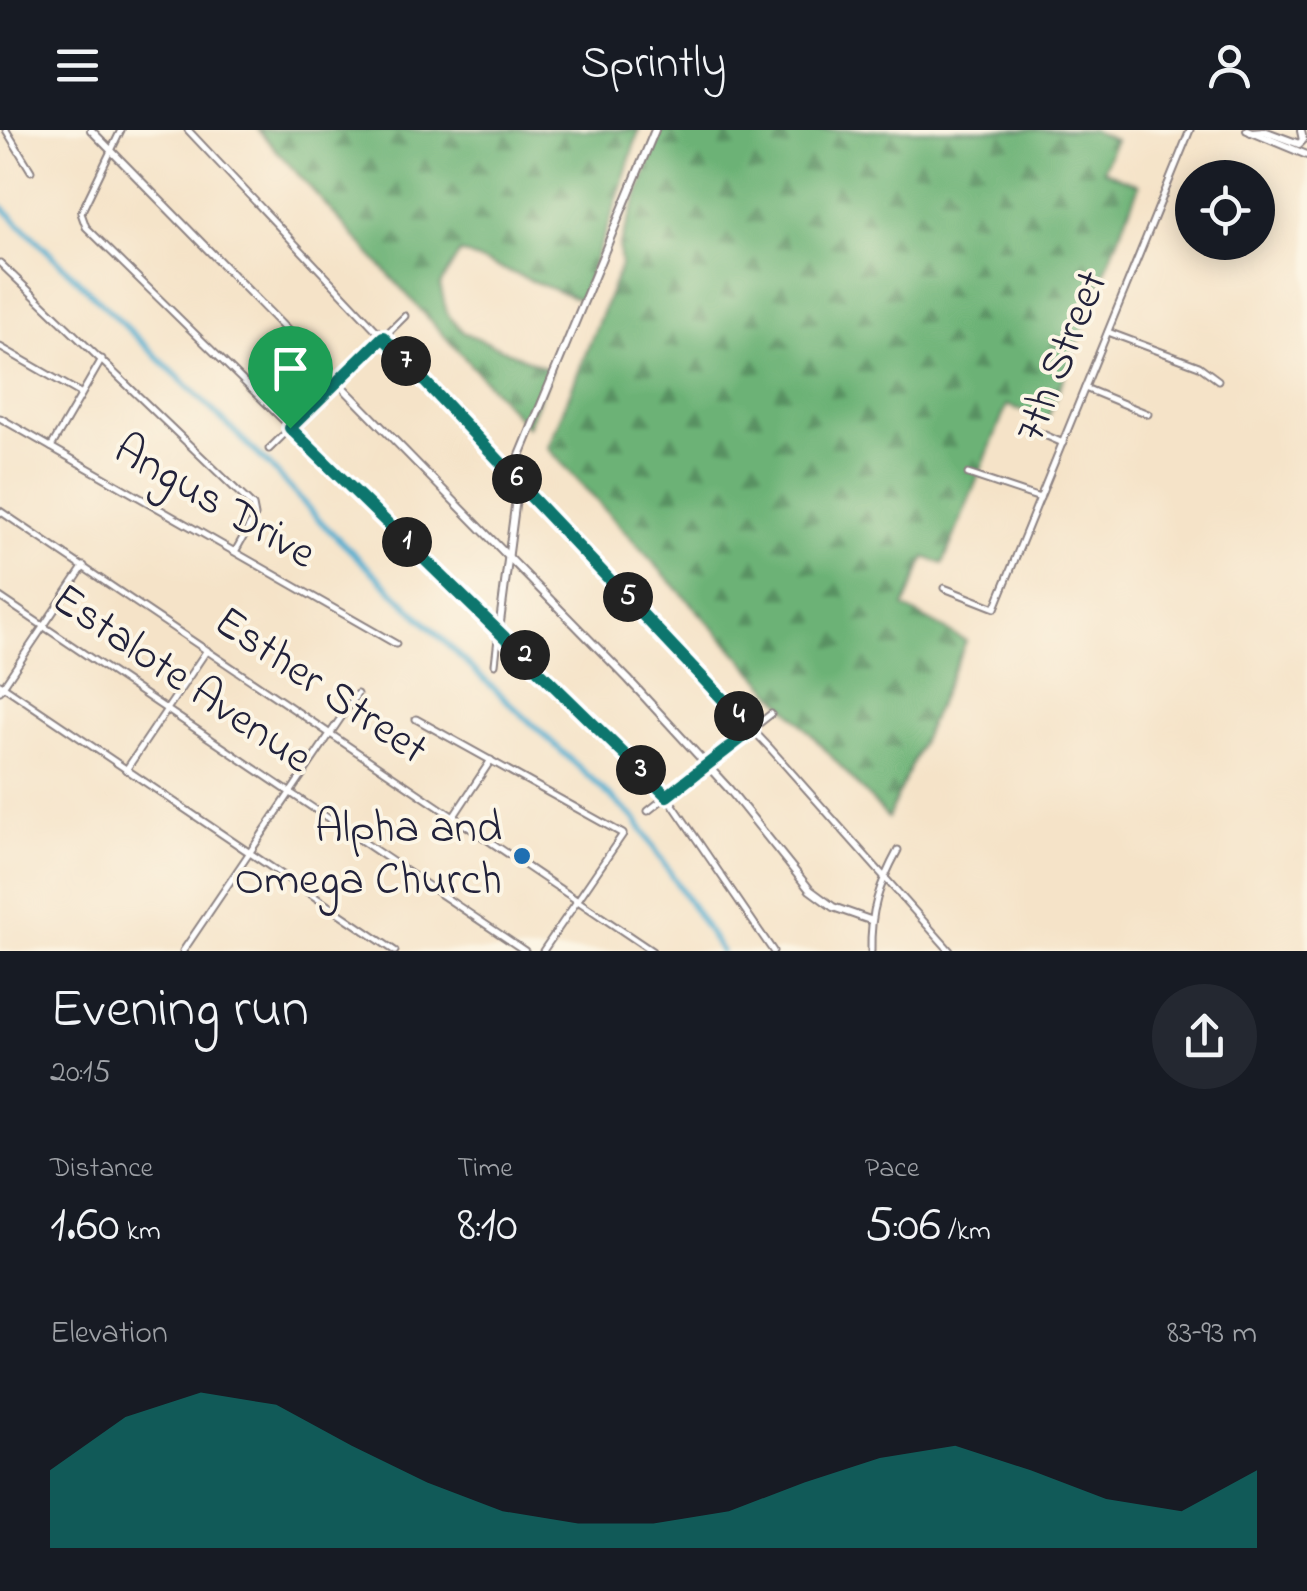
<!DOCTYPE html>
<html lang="en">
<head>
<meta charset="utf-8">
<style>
	body { margin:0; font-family:"Indie Flower",sans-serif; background:#242831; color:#f1f3f6; height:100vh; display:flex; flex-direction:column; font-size:38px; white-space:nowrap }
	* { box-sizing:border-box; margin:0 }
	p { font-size:32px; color:#9ea1a6 }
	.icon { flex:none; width:55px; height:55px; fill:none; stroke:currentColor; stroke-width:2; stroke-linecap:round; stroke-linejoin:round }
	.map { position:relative; height:821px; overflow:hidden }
	.drawer { display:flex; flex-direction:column; background:#171b24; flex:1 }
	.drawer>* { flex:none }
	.fabs { position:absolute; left:1175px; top:30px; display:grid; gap:20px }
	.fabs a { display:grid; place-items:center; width:100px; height:100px; border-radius:50%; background:#171b24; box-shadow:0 5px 25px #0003; font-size:50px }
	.pin { position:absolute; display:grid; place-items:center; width:85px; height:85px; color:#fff; margin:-102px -42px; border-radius:50% 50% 50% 0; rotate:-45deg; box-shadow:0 0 10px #0007 }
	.pin .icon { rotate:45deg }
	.km { position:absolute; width:50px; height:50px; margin:-25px; border-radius:50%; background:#222; color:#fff; font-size:28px; line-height:50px; text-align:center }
	.round { display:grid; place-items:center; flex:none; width:105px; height:105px; border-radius:52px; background:#242831 }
	.headline { display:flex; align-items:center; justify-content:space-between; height:170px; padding:0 50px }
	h1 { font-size:55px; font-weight:600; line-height:75px }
	.metrics { display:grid; grid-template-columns:repeat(3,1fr); gap:15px; height:170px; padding:10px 50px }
	.metrics div { display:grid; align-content:center }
	.metrics b { font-size:50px; font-weight:600 }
	.metrics small { font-size:28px; font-weight:400 }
	.metrics p { font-size:28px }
	.chart { height:280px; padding:20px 50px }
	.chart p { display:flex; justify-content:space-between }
	.chart svg { width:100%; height:180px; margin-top:10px; fill:#0f766e; opacity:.7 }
	header { display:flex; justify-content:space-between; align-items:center; height:130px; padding:0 50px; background:#171b24; font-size:45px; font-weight:600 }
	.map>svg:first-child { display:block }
</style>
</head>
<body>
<header><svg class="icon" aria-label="menu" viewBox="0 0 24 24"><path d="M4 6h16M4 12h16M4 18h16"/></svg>Sprintly<svg class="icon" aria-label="person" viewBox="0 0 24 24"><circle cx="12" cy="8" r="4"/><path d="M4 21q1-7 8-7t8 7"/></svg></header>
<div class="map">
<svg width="1307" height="821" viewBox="0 0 1307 821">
	<defs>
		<pattern id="forest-firs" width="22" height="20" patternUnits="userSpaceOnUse" patternTransform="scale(2.5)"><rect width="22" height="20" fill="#6cb276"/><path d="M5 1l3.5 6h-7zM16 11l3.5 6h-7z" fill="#589062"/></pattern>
	</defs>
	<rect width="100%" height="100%" fill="#fcf5e5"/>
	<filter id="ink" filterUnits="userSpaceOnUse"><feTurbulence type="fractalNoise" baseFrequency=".01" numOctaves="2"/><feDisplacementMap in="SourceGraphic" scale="20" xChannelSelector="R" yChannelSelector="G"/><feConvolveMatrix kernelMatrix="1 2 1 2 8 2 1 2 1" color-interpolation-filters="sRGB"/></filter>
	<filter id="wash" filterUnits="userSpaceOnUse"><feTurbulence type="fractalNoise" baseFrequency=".0048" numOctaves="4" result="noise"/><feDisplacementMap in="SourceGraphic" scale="40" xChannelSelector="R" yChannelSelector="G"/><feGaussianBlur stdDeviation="2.25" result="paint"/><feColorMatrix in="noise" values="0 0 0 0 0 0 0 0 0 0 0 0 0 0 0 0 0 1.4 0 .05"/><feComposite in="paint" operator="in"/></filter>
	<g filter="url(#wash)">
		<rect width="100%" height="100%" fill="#f5e3c8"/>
		<g fill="url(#forest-firs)" stroke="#476a58" stroke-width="2.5">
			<path d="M258 0H639L611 88 580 170 460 122 440 155 447 184 463 202 551 240 527 297Z"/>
			<path d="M661 0H1091L1115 10 1103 40 1139 55 1047 290 1007 275 943 434 925 427 904 477 966 511 888 688 548 318 621 135 619 117Z"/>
		</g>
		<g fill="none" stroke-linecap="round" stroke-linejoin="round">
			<path stroke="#4faacd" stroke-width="6" d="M0 75 270 336 319 390 475 541 636 690 721 821"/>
		</g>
	</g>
	<g filter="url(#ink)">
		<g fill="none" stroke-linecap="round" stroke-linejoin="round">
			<g stroke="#8c8282" stroke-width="9">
				<g id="minor">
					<path d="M6 0 31 41"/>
					<path d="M121 0 81 83 86 97 667 666 773 821"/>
					<path d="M188 0 505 337 515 343"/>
					<path d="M0 133 253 376 255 386 236 420"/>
					<path d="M1108 202 1199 236 1218 250"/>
					<path d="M0 217 80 263"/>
					<path d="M1085 258 1148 284"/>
					<path d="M0 288 396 514"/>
					<path d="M1024 296 1063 313"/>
					<path d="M51 317 102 229"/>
					<path d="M269 319 405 186"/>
					<path d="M968 344 1040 368"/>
					<path d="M518 353 769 617 950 821"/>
					<path d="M0 381 652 821"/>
					<path d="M944 458 995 478 1190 0"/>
					<path d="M0 467 525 821"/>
					<path d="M495 534 499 500"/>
					<path d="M0 554 395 821"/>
					<path d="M0 561 84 436"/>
					<path d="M416 589 623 704 543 821"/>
					<path d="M126 640 207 520"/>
					<path d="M648 681 771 584"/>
					<path d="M454 686 491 630"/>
					<path d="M183 821 357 564"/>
					<path d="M871 821C870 781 879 755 898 720"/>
				</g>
			</g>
			<g stroke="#8c8282" stroke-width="10">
				<g id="tertiary">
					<path d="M91 0 628 549 729 659 810 760 833 777 870 790"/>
					<path d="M1247 0 1307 25"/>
					<path d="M1251 2 1264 1 1299 14 1303 10 1301 1"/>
					<path d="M499 500 518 353 516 335 655 0"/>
				</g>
			</g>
			<use href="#minor" stroke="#fff" stroke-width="5"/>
			<use href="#tertiary" stroke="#fff" stroke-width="6"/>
		</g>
	</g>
	<g fill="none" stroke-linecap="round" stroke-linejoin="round" filter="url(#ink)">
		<g stroke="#fff" stroke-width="20">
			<path id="route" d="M383 207 505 337 515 343 518 353 752 600 667 666 290 298Z"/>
		</g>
		<use href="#route" stroke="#0f766e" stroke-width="12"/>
	</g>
	<circle fill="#1f6fb2" stroke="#fcf5e5" stroke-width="4" cx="522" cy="726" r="10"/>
	<g text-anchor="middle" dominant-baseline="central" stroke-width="8" stroke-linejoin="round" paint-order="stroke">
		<g font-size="45" fill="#22223b" stroke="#fcf5e5">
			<text transform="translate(1063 227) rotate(-68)">7th Street</text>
			<text transform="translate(214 373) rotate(30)">Angus Drive</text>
			<text transform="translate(181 550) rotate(34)">Estalote Avenue</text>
			<text transform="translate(320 557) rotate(34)">Esther Street</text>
		</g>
		<g font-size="45" fill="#22223b" stroke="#fcf5e5" text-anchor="end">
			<text x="502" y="700">Alpha and<tspan x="502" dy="52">Omega Church</tspan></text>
		</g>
	</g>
</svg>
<div class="fabs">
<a><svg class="icon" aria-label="locate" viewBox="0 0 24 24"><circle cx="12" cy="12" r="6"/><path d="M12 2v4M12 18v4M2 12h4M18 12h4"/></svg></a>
</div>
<div class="pin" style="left:290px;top:298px;background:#1e9e55"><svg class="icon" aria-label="arrive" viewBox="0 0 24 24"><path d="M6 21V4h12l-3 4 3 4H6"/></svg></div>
<b class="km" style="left:407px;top:412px">1</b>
<b class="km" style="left:525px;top:525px">2</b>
<b class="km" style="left:641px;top:640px">3</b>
<b class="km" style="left:739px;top:586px">4</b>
<b class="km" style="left:628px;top:467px">5</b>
<b class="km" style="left:517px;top:349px">6</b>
<b class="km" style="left:406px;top:231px">7</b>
</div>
<section class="drawer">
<div class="headline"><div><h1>Evening run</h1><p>20:15</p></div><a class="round"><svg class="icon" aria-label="share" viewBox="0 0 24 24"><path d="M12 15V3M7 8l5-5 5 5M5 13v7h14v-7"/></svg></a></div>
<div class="metrics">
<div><p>Distance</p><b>1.60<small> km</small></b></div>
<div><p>Time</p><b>8:10</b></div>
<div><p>Pace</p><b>5:06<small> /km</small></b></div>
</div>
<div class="chart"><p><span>Elevation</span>83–93 m</p>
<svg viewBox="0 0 160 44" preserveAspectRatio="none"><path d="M0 44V25L10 12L20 6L30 9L40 19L50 28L60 35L70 38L80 38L90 35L100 28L110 22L120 19L130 25L140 32L150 35L160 25V44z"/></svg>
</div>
</section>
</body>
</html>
